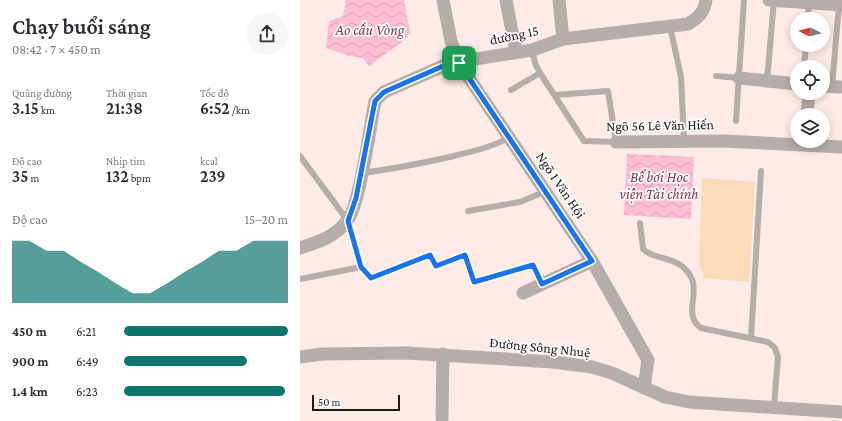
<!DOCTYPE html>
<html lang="vi">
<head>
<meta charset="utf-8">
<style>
	body { margin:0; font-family:"Crimson Pro",serif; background:#f7f7f7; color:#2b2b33; height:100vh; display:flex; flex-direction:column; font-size:15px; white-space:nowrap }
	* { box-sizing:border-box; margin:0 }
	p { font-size:13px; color:#7c7c81 }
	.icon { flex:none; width:22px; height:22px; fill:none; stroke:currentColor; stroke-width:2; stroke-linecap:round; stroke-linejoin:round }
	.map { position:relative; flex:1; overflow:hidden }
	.sheet { display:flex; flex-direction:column; background:#fff; width:300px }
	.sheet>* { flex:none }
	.needle { width:26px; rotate:276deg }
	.tools { position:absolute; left:490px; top:12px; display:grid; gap:8px }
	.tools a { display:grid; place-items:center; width:40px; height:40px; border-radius:50%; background:#fff; box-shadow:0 2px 10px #0003; font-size:20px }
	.scale { position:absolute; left:12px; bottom:10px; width:88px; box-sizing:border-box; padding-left:4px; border:2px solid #1f1817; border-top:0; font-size:11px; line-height:14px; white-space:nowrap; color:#1f1817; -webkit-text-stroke:3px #fdfdfd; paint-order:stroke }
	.pin { position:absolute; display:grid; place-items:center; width:34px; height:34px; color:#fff; margin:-17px; border-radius:8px; box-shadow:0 2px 6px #0006 }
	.round { display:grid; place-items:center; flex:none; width:42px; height:42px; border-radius:21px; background:#f7f7f7 }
	.summary { display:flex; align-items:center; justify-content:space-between; height:68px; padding:0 12px }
	h1 { font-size:22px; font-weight:600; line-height:30px }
	.stats { display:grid; grid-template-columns:repeat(3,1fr); gap:6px; height:68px; padding:4px 12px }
	.stats div { display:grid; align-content:center }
	.stats b { font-size:17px; font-weight:600 }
	.stats small { font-size:11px; font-weight:400 }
	.stats p { font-size:11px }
	.chart { height:112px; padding:8px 12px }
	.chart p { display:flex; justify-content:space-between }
	.chart svg { width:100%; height:72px; margin-top:4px; fill:#0f766e; opacity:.7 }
	ul { padding:0 12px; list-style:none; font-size:13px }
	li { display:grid; grid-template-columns:64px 48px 1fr; align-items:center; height:30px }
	li i { height:10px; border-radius:5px; background:#0f766e }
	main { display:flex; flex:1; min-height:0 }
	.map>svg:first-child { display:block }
</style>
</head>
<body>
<main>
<section class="sheet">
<div class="summary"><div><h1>Chạy buổi sáng</h1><p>08:42 · 7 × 450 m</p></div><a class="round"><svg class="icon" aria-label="share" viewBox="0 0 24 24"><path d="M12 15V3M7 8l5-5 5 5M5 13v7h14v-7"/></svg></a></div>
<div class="stats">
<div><p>Quãng đường</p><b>3.15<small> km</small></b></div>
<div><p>Thời gian</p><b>21:38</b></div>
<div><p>Tốc độ</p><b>6:52<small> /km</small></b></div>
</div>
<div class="stats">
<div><p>Độ cao</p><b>35<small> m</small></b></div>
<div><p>Nhịp tim</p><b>132<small> bpm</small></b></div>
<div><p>kcal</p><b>239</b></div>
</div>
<div class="chart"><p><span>Độ cao</span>15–20 m</p>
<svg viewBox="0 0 160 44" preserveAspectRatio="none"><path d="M0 44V6L10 6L20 12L30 12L40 19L50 25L60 32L70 38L80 38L90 32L100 25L110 19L120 12L130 12L140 6L150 6L160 6V44z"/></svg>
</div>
<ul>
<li><b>450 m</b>6:21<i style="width:100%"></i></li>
<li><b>900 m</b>6:49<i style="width:75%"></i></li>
<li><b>1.4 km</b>6:23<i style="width:98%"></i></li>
</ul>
</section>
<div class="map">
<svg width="542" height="421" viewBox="0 0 542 421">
	<defs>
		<pattern id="water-waves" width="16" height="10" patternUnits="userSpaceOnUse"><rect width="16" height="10" fill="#febdd4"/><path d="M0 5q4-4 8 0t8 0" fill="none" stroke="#d9a2b5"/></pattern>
	</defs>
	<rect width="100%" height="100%" fill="#feebe7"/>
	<path fill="#fadbb9" d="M402 178 455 182 449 282 403 278V272L399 265Z"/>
	<g fill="url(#water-waves)">
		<path d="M46 0H104L110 32 102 42 69 66 63 58 49 56 26 48 29 21 43 16Z"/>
		<path d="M327 154 394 157 391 219 324 215Z"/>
	</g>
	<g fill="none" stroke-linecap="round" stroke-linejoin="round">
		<g stroke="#b4ada9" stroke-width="6">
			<path d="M508 19 509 3"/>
			<path d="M370 26 381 77 384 140"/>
			<path d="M232 50 235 63 240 73 284 141 316 142 308 91 255 95"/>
			<path d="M504 67 506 45"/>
			<path d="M416 76 439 78"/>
			<path d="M467 81 474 0"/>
			<path d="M532 86 539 5"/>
			<path d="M211 90 240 73"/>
			<path d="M436 121 444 0"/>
			<path d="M0 156 48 221 61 267 71 278 130 255 136 266 165 255 175 282 233 265 242 284"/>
			<path d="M62 173C93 169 123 163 154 156 173 151 193 147 210 137"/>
			<path d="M168 211 220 202 246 191"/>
			<path d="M340 223 343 249C356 262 380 254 392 279 399 295 383 316 401 328L468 342 475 348 478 357 474 406"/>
			<path d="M0 279 61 267"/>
			<path d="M451 338 461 171"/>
		</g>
		<g stroke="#b4ada9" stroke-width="13">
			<path d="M143 0 151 41 159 63 292 261 348 360 344 388"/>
			<path d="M206 0 216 52"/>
			<path d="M259 0 263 39"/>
			<path d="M469 0 542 5"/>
			<path d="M439 78 497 84"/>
			<path d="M523 86 540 87"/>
			<path d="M507 115 509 93"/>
			<path d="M316 142 424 141 542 147"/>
			<path d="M0 248C18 242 35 237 47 221 60 205 70 126 75 101L84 92 150 63 232 50 263 39 388 24C399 17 404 13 406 0"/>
			<path d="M223 293 292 261"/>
			<path d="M0 357 22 354 107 353 253 362 292 367 312 373 365 397 389 402 542 412"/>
			<path d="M142 418 143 354"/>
		</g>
	</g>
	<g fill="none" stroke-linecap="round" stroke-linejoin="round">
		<g stroke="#fff" stroke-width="8">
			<path id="route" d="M150 63H159L292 261 242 284 233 265 174 282 165 255 136 266 130 255 71 278 61 267 48 221 56 198 75 101 84 92Z"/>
		</g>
		<use href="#route" stroke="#1a73e8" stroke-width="5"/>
	</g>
	<g text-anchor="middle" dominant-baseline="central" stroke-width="3.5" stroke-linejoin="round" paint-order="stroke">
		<g font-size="14" fill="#1f1817" stroke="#fdfdfd">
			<text transform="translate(214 35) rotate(-12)">đường 15</text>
			<text transform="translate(360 125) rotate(-1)">Ngõ 56 Lê Văn Hiến</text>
			<text transform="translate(261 185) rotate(56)">Ngõ 1 Văn Hội</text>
			<text transform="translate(240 347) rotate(6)">Đường Sông Nhuệ</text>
		</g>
		<g font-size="15" font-style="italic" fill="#843959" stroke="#fdfdfd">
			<text x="70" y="30">Ao cầu Vòng</text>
			<text x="359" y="177">Bể bơi Học<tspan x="359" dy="17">viện Tài chính</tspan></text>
		</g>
	</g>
</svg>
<div class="tools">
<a><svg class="needle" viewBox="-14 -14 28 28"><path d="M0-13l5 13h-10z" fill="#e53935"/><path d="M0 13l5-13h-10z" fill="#7c7c81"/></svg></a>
<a><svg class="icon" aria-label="locate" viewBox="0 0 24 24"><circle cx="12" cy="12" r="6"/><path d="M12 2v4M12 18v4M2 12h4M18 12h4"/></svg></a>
<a><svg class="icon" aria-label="layers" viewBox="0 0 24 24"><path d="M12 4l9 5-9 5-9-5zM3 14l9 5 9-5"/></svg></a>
</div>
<div class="scale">50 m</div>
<div class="pin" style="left:159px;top:63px;background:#1e9e55"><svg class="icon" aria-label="arrive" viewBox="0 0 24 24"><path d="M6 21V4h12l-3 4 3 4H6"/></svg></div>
</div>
</main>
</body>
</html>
